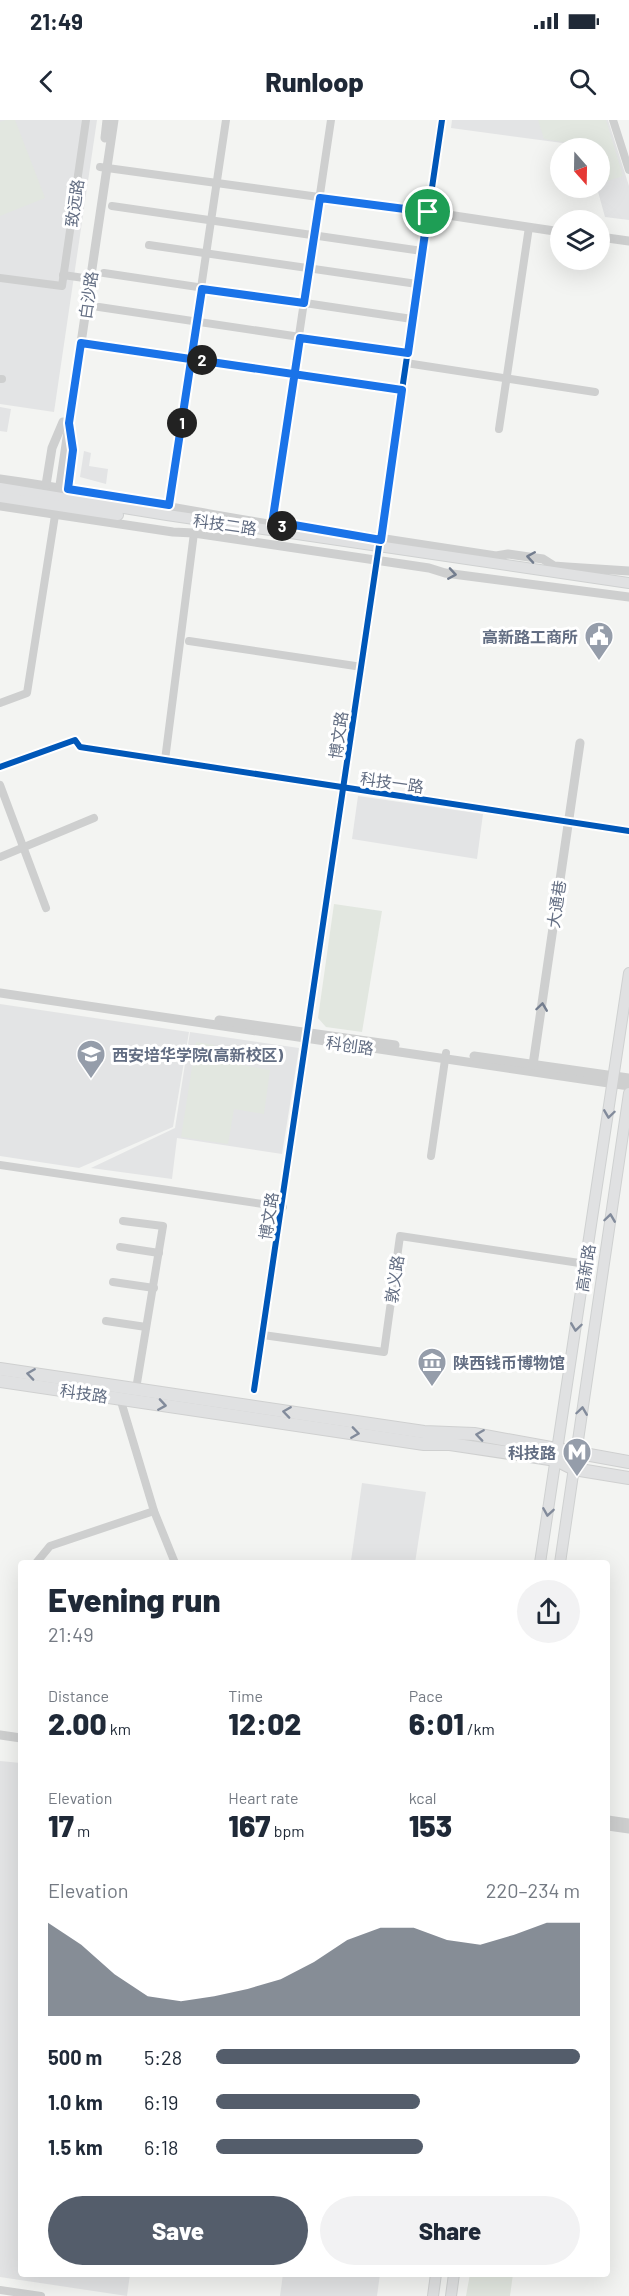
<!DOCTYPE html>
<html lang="en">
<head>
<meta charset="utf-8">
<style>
	body { margin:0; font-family:Barlow,"Noto Sans SC",sans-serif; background:#f2f2f3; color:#1f2937; height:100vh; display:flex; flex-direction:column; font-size:22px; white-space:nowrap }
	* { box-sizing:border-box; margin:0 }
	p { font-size:20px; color:#747a83 }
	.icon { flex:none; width:33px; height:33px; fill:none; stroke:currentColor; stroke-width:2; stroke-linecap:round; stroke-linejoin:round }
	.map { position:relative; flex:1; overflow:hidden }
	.details { position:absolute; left:18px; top:1440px; width:592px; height:717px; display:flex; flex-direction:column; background:#fff; border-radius:6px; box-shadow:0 6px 24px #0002 }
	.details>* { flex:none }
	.needle { width:39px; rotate:160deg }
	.buttons { position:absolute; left:550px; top:18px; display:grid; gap:12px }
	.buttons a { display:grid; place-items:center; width:60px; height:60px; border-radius:50%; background:#fff; box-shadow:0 6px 24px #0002; font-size:30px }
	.pin { position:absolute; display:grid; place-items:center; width:51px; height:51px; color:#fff; margin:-26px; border:3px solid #fff; border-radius:50%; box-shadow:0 2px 6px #0007 }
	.km { position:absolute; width:30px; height:30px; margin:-15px; border-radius:50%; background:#222; color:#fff; font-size:16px; line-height:30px; text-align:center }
	.round { display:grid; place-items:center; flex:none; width:63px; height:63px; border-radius:32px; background:#f2f2f3 }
	.headline { display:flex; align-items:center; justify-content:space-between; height:102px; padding:0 30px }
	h1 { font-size:33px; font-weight:800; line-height:45px }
	.metrics { display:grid; grid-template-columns:repeat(3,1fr); gap:9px; height:102px; padding:6px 30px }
	.metrics div { display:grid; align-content:center }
	.metrics b { font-size:30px; font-weight:800 }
	.metrics small { font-size:16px; font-weight:400 }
	.metrics p { font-size:16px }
	.chart { height:168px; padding:12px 30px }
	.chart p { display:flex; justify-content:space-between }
	.chart svg { width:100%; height:108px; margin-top:6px; fill:#545d6b; opacity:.7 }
	.action { display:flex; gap:12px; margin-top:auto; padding:12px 30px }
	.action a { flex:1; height:69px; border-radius:36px; background:#545d6b; color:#fff; font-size:24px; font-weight:800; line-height:69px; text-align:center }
	.action a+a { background:#f2f2f3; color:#1f2937 }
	ul { padding:0 30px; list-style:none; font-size:20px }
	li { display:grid; grid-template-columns:96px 72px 1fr; align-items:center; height:45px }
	li i { height:15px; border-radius:8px; background:#545d6b }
	.status { display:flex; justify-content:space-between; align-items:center; height:42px; padding:0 30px; background:#fff; direction:ltr }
	.status svg { height:16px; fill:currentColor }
	header { display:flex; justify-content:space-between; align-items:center; height:78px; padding:0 30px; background:#fff; font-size:27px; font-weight:800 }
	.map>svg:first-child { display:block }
</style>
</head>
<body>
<div class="status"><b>21:49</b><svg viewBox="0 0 49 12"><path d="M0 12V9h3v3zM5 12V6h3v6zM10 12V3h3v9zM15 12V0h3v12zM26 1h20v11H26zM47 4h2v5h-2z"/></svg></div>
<header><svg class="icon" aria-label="back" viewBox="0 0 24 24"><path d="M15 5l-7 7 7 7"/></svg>Runloop<svg class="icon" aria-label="search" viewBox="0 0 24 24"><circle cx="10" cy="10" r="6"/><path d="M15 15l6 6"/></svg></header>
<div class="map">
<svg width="629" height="2176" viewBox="0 0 629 2176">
	<rect width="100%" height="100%" fill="#f3f4f2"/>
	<g fill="#e3e4e5">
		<path d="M0 0H97L54 292 0 284Z"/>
		<path d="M452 0H608L629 66V100L605 97 597 68H600V28L451 8Z"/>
		<path d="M0 287 11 289 7 312 0 311Z"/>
		<path d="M84 331 91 333 89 346 108 349 106 364 80 357Z"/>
		<path d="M358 676 483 694 477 739 352 719Z"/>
		<path d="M0 884 189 912 173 1007 79 1048 0 1036Z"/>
		<path d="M190 912 299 928 282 1034 177 1018 172 1059 91 1048 175 1008Z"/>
		<path d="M362 1363 426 1372 415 1443 351 1441Z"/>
		<path d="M0 1641 21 1643V2154H130L127 2176 0 2157Z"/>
		<path d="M283 2154H380L377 2176H280Z"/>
	</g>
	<g fill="#e2e7e0">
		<path d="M6 0H15L45 78 0 96V2Z"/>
		<path d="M538 0H606L623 56 601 63 600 28 544 19Z"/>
		<path d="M334 784 382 791 362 912 326 907 318 898Z"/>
		<path d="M196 922 214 925 212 940 270 950 264 994 234 989 228 1024 181 1017Z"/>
		<path d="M470 2154H513L510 2176H466Z"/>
	</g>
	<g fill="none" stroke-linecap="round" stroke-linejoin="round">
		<g stroke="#cfd1d1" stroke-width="12">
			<g id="secondary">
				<path d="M0 368 167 395 629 463"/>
				<path d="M0 377 118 395"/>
				<path d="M540 1443 629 853"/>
				<path d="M560 1443 629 973"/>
				<path d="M433 2176 436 2154"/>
				<path d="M451 2176 454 2154"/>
			</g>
		</g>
		<g stroke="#cfd0d0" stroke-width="14">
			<g id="primary">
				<path d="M0 1249 424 1312 474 1314 629 1342"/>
				<path d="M0 1261 424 1324H450L556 1340 574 1349 629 1358"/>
			</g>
		</g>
		<g stroke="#cecfcf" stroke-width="8">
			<path d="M613 0 629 50"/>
			<path d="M100 47 428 92"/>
			<path d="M112 86 422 131"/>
			<path d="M149 125 417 164"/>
			<path d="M104 153 412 199"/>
			<path d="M63 155 84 158"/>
			<path d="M0 158 62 166 86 0"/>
			<path d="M99 187 407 233"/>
			<path d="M81 223 402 270"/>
			<path d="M406 243 595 272"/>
			<path d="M0 259H2"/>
			<path d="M499 309 529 107"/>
			<path d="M168 390 226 0"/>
			<path d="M271 404 331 0"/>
			<path d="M189 521 362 547"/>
			<path d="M0 583 27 573 56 389"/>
			<path d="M165 640 194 413"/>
			<path d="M0 647 75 620 80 627"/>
			<path d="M0 665 46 788"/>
			<path d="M0 737 94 698"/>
			<path d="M431 1036 446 933"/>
			<path d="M0 1045 283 1087"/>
			<path d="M123 1101 163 1106 136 1269"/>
			<path d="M120 1127 159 1133"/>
			<path d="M113 1162 154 1168"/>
			<path d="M106 1201 146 1207"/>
			<path d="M263 1215 384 1232 400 1116 586 1144"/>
			<path d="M120 1278 154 1391 175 1443"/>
			<path d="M36 1443 50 1426 154 1391"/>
			<path d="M0 2170 41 2176"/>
		</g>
		<g stroke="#cecfcf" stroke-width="9">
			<path d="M105 18 107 0"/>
			<path d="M428 92 561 112"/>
			<path d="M600 117 629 121"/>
			<path d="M0 359C94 372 187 391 281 406L294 405 496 436 508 434 543 439 554 446 567 447 629 451"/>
			<path d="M46 365 52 328 63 302"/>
			<path d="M68 369 73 330 71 315"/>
			<path d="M59 372 114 0"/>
			<path d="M0 386 173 412 194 413 429 448 445 453 629 477"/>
			<path d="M80 627 629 711"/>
			<path d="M0 873 629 966"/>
			<path d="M219 900 395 925"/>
			<path d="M474 936 629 958"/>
			<path d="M533 945 580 623"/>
			<path d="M254 1270 442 0"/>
			<path d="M0 1615 21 1618"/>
			<path d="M608 1700 629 1703"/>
			<path d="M608 1706 629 1709"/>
		</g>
		<use href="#secondary" stroke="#e0e1e2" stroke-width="10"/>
		<use href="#primary" stroke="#e0e1e2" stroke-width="12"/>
		<g stroke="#fff" stroke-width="10">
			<g id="cycleway">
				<path d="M0 647 75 620 80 627 629 711"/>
				<path d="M254 1270 442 0"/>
			</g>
		</g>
		<use href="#cycleway" stroke="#0057b8" stroke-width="6"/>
	</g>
	<defs><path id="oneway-chevron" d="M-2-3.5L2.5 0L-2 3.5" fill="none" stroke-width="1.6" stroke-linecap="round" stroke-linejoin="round" transform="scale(1.5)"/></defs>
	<g stroke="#737d8e">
		<use href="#oneway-chevron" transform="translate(531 437) rotate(-171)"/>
		<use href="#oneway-chevron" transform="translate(452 454) rotate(9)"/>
		<use href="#oneway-chevron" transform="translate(542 887) rotate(-82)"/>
	</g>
	<g stroke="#828b9b">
		<use href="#oneway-chevron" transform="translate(609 994) rotate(98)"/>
		<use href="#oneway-chevron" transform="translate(610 1098) rotate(-82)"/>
		<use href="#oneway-chevron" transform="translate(576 1207) rotate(98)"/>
		<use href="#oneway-chevron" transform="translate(31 1254) rotate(-172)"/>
		<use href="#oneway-chevron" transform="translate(162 1285) rotate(9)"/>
		<use href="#oneway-chevron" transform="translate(582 1291) rotate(-82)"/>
		<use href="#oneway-chevron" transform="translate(287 1292) rotate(-172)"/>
		<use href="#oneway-chevron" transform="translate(355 1313) rotate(8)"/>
		<use href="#oneway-chevron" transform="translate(480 1315) rotate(-172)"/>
		<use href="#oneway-chevron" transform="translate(548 1392) rotate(99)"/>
	</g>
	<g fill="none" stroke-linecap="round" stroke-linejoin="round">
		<g stroke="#fff" stroke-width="12">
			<path id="route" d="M428 92 320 78 304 183 202 169 169 385 68 369 73 330 69 303 81 223C188 238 295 254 402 270L381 420 294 405 272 404 300 218 408 233 428 92"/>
		</g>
		<use href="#route" stroke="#1a73e8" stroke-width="8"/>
	</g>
	<defs>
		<g id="civic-pin" transform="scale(1.5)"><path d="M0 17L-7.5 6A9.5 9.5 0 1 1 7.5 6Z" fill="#959daa" stroke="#fff"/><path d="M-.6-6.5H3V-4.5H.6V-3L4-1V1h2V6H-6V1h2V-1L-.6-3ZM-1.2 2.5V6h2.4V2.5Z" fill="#fff"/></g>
		<g id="university-pin" transform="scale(1.5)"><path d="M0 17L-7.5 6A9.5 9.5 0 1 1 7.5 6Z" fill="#959daa" stroke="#fff"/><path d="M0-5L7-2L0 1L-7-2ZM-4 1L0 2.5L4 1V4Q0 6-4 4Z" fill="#fff"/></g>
		<g id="museum-pin" transform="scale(1.5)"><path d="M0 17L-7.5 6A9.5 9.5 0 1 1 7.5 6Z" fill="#959daa" stroke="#fff"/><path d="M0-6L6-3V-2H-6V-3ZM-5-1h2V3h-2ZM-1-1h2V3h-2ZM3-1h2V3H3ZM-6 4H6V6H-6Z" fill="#fff"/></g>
		<g id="metro-pin" transform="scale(1.5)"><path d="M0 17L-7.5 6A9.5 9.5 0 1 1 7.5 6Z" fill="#959daa" stroke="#fff"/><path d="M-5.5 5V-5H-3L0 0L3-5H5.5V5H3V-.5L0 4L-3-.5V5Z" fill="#fff"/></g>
	</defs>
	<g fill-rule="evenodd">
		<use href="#civic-pin" x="599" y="516"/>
		<use href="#university-pin" x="91" y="934"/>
		<use href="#museum-pin" x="432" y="1242"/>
		<use href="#metro-pin" x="577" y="1332"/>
	</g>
	<g text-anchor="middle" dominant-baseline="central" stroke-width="6" stroke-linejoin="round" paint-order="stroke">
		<g font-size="16" fill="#636e83" stroke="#fff">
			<text transform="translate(74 83) rotate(-82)">致远路</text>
			<text transform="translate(88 175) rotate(-82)">白沙路</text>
			<text transform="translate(225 404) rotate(8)">科技二路</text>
			<text transform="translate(338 615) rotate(-82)">博文路</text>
			<text transform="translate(392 662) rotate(8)">科技一路</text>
			<text transform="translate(556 784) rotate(-82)">大通巷</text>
			<text transform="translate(350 925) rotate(8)">科创路</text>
			<text transform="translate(268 1096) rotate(-81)">博文路</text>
			<text transform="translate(585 1148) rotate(-81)">高新路</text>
			<text transform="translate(394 1159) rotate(-82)">敦义路</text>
			<text transform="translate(84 1273) rotate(8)">科技路</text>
		</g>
		<g font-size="16" font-weight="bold" fill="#636e83" stroke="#fff" text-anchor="end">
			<text x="578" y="516">高新路工商所</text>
			<text x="112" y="934" text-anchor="start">西安培华学院(高新校区)</text>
			<text x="453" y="1242" text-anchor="start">陕西钱币博物馆</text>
			<text x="556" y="1332">科技路</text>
		</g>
	</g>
</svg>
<div class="buttons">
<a><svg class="needle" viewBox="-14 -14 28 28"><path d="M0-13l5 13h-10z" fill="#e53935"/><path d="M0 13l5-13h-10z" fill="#747a83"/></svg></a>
<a><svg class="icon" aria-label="layers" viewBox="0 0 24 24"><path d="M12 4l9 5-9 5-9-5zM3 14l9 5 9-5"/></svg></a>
</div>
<div class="pin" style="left:428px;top:92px;background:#1e9e55"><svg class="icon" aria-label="arrive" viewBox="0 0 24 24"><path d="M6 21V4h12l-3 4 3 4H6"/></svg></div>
<b class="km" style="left:182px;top:303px">1</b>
<b class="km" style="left:202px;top:240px">2</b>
<b class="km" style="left:282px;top:406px">3</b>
<section class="details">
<div class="headline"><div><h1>Evening run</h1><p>21:49</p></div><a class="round"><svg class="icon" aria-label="share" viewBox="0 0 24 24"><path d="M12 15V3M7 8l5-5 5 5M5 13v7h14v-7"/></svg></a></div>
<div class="metrics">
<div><p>Distance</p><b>2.00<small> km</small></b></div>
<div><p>Time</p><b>12:02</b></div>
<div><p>Pace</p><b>6:01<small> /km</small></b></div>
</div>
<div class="metrics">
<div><p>Elevation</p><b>17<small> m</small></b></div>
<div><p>Heart rate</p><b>167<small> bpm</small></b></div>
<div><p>kcal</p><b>153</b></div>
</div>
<div class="chart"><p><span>Elevation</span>220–234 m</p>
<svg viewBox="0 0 160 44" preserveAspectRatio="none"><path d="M0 44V6L10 15L20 27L30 36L40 38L50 36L60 33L70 29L80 22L90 13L100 8L110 8L120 13L130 15L140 11L150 6L160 6V44z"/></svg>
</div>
<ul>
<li><b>500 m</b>5:28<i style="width:100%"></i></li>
<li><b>1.0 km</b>6:19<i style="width:56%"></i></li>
<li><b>1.5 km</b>6:18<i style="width:57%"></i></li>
</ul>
<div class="action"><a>Save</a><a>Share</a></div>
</section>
</div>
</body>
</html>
